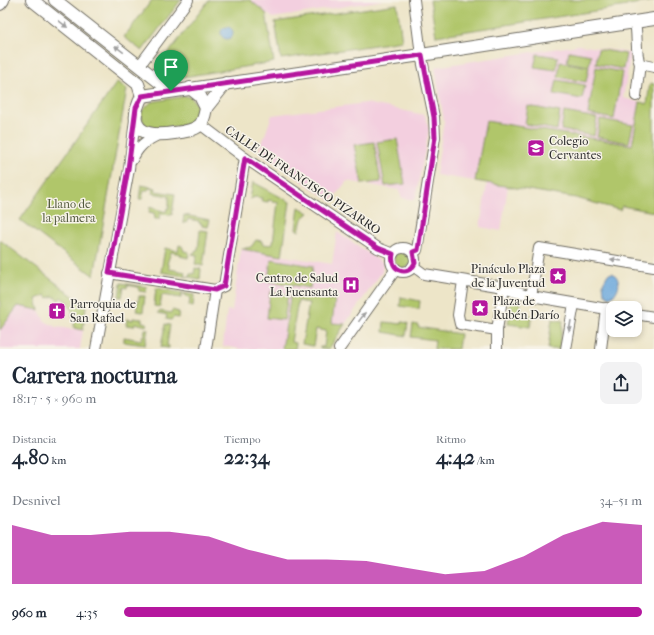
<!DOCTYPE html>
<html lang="es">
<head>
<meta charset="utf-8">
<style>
	body { margin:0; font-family:"IM FELL French Canon",serif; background:#f2f2f3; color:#1f2937; height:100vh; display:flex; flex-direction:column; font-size:15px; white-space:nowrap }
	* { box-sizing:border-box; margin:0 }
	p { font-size:13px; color:#747a83 }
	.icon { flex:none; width:22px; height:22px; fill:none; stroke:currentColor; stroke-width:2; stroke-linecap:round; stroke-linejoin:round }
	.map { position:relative; height:349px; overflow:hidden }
	.sheet { display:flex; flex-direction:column; background:#fff; flex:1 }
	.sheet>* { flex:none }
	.fabs { position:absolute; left:606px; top:301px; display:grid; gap:8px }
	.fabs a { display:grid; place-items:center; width:36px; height:36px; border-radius:8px; background:#fff; box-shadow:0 2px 6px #0003; font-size:20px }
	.pin { position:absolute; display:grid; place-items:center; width:34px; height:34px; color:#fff; margin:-41px -17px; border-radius:50% 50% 50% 0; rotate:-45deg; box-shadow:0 0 4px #0007 }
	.pin .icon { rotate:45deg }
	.round { display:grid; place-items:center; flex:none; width:42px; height:42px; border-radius:8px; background:#f2f2f3 }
	.headline { display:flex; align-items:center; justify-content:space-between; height:68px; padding:0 12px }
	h1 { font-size:22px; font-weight:800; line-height:30px }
	.stats { display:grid; grid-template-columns:repeat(3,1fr); gap:6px; height:68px; padding:4px 12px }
	.stats div { display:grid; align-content:center }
	.stats b { font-size:20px; font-weight:800 }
	.stats small { font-size:11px; font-weight:400 }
	.stats p { font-size:11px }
	.chart { height:112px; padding:8px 12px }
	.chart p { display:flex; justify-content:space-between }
	.chart svg { width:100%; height:72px; margin-top:4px; fill:#b5179e; opacity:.7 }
	ul { padding:0 12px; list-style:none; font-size:13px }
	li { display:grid; grid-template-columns:64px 48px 1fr; align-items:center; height:30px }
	li i { height:10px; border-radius:5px; background:#b5179e }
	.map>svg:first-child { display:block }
</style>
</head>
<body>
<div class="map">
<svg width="654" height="349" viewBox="0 0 654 349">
	<rect width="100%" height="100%" fill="#f7f3e8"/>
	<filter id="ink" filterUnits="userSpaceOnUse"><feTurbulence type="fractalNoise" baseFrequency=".025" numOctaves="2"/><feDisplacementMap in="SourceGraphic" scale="8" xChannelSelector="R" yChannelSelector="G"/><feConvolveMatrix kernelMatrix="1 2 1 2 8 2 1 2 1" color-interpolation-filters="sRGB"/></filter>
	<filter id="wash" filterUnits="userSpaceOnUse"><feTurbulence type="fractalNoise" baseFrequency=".012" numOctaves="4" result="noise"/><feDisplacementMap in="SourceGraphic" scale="16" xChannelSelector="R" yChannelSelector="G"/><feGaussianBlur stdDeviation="0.9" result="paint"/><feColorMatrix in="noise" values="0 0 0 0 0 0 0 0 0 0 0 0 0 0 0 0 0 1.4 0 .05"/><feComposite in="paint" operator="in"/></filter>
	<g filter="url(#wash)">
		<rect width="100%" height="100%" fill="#ede5c8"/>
		<g fill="#f3cfdf">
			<path d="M250 0H384L273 18Z"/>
			<path d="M579 45 631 53 623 98 640 102 622 206 508 186 501 231 480 227 487 183 436 175 444 121 435 67Z"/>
			<path d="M366 103 425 115 429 130 415 200 402 198 399 190 347 181 331 201 259 152 272 115Z"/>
			<path d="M337 232 383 263 382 272 345 324 332 323 335 300 291 293 282 349H241L223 346 227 310 232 311 241 249 332 264Z"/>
			<path d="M18 306 39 310 45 321 56 327 83 330 80 349H0V330Z"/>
		</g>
		<g fill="#b0c66b" stroke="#6e784b">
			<path d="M152 0H181L142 51 124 37Z"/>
			<path d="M209 0H250L266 13 274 62 177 78 160 64Z"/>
			<path d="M430 0H654V1L627 5V6L436 36Z"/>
			<path d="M397 4 402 41 281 59 275 22Z"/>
			<path d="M598 49 626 54 623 69 596 64Z"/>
			<path d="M569 51 591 55 589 66 567 62Z"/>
			<path d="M537 54 558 57 556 70 534 67Z"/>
			<path d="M560 62 589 67 586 82 558 77Z"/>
			<path d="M596 67 622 72 614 119 588 114Z"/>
			<path d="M557 80 585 85 582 99 554 94Z"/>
			<path d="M117 82 127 89 94 276 20 220Z"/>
			<path d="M650 83 654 84V212L622 206 620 210 576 198 475 181 486 121 632 145 640 102 647 104Z"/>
			<path d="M186 96 191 97 199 107C200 112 199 118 195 121 190 126 180 126 174 127 159 129 140 133 142 111L151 102Z"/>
			<path d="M528 106 560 112 557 130 525 124Z"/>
			<path d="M564 112 597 118 594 136 561 130Z"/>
			<path d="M600 119 633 125 629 143 597 137Z"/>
			<path d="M397 139 405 184 385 186 377 142Z"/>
			<path d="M374 142 381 182 362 184 354 145Z"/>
			<path d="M253 182 290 202 282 256 241 249 251 247 256 240 262 241V244L272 245 273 243 278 202 268 200V202L261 201 262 198 255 197 250 199Z"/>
			<path d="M141 185 156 188 155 191 175 194 172 215 160 214 159 219H155L154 213 149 212 150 207 166 212 167 208H169V196L152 193 153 189 149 188 148 190H144L142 199H139Z"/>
			<path d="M299 207 309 213 302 219 299 231 296 229Z"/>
			<path d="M184 215 210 220 208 227 202 226V224L199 223V221L188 219 186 223H183Z"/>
			<path d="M200 230 208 231 203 266 195 264 197 255 192 254 198 250Z"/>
			<path d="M0 240 86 306 83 330 74 328 75 317H72L73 311 68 306 70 304 61 297 59 300 53 296 48 298 46 295 36 299 39 310 18 306 0 330Z"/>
			<path d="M179 245 182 246 184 251 189 252 188 258 180 256 181 254 171 252 167 264H169V269L185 272V276L189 277 190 274H194L195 268 201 269 200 279 161 272 165 248 178 251Z"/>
			<circle cx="403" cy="259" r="9"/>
			<path d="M271 259 313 266 310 288 268 281Z"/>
			<path d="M121 283 147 287 146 292 139 291 138 287 127 285V288L124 287 122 297H119Z"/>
			<path d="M156 288 194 295 193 307 189 306 190 298 182 293 181 298 162 295 160 307 154 306Z"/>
			<path d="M270 292 288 295 284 320 267 318Z"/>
			<path d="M291 293 335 300 332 323 345 324 329 349H320V347H324L326 331 316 329 313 346 302 344 309 303 298 301 291 342 296 343 295 349H282Z"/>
			<path d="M139 296H145L143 312 136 311Z"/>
			<path d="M401 297 420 301 419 309 400 306Z"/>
			<path d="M511 300 521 301 519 314 532 316 530 327 508 324Z"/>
			<path d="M172 310 179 312 178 318 174 317 171 320 166 319 167 315 158 313 159 311 171 313Z"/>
			<path d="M133 318 142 319V322L147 323 146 326 135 323 134 326 126 325 127 319 133 320Z"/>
			<path d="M552 319 563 321 559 349H548Z"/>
			<path d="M384 322 402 324V322L408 323 406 336 383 332Z"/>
			<path d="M165 324 170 325 167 345 169 346V348L161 347Z"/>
			<path d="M413 324 418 325V327L460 334 458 349H434L435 340 411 337Z"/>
			<path d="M145 329H148L145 345 124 342V337L141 340 142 336H144Z"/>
		</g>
		<g fill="#6aa7dc" stroke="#4a6984">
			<circle cx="227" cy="33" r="6"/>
			<path d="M613 273C621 280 620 287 614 295L609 297 604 293 603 283 608 274Z"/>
		</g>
	</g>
	<g filter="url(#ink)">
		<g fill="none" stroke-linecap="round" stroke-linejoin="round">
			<g stroke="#6f6c62" stroke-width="12">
				<g id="minor">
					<path d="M635 22C638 36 635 52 640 64L654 67"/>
					<path d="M140 65 188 0"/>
					<path d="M636 96 640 64"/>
					<path d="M200 124 245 158 378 248 393 254"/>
					<path d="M132 160C138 147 144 142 156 136"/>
					<circle cx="403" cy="260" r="12"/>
					<path d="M413 252 417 250 435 137 434 117 421 55 414 0"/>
					<path d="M413 266 424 274 504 287 531 296 613 310"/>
					<path d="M109 273 215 290 224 286 245 158"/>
					<path d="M463 281 458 315 460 324 497 330"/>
					<path d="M531 296 539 248 654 267"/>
					<path d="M635 314 654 317"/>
					<path d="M96 349 129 169 135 120"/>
					<path d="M206 349 215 290"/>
					<path d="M339 349 396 269"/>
					<path d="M497 349V330L504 287"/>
					<path d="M566 349 574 304"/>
					<path d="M601 349 606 308"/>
				</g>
			</g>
			<g stroke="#6f6c62" stroke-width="14">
				<g id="major">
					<path d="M32 0 138 84 142 96"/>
					<path d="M55 0 171 91"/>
					<path d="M0 4 3 0"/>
					<path d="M190 88 200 96 206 108C205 113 204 120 200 125 193 131 183 132 174 133 142 138 126 128 142 96L421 55 654 19"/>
					<path d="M206 108 226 83"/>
				</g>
			</g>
			<use href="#minor" stroke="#fff" stroke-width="10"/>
			<use href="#major" stroke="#fff" stroke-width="12"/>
		</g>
		<defs><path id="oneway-solid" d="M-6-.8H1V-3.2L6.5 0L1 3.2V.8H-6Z"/></defs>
		<g fill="#a0a0a0">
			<use href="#oneway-solid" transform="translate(63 24) rotate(38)"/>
			<use href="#oneway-solid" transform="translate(119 49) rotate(-143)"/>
			<use href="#oneway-solid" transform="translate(616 260) rotate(-171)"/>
			<use href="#oneway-solid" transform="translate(362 317) rotate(-54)"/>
			<use href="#oneway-solid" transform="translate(570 326) rotate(100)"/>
		</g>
	</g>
	<g fill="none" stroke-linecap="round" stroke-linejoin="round" filter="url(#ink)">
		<g stroke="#fff" stroke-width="8">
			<path id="route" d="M422 55 434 117 435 137 418 250 413 252 415 263C408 278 389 270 393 254L378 248 245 158 224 286 215 290 109 273 128 169 136 108 142 96Z"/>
		</g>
		<use href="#route" stroke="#b5179e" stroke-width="5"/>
	</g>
	<defs>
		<g id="school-square" transform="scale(0.9)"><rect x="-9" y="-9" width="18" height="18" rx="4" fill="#b5179e" stroke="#f7f3e8"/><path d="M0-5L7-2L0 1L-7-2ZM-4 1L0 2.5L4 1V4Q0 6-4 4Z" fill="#fff"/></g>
		<g id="sight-square" transform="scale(0.9)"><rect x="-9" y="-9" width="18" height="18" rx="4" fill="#b5179e" stroke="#f7f3e8"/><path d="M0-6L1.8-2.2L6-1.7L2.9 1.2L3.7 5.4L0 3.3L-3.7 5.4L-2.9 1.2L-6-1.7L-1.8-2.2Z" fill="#fff"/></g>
		<g id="hospital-square" transform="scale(0.9)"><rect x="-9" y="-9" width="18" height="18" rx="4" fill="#b5179e" stroke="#f7f3e8"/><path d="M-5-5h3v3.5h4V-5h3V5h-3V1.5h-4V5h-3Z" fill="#fff"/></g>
		<g id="church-square" transform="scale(0.9)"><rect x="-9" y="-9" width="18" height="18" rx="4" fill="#b5179e" stroke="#f7f3e8"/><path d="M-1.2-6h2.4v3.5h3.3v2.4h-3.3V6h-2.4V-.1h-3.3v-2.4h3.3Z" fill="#fff"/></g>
	</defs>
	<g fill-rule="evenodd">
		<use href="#school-square" x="536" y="148"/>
		<use href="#sight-square" x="558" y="276"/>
		<use href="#hospital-square" x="351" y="285"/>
		<use href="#sight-square" x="480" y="308"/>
		<use href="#church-square" x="57" y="311"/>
	</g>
	<g text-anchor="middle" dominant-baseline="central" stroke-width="3" stroke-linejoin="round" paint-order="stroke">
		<g font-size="12" fill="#2b2b2b" stroke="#f7f3e8" text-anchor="start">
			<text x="549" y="141">Colegio<tspan x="549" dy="14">Cervantes</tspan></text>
			<text x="545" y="269" text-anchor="end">Pináculo Plaza<tspan x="545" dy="14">de la Juventud</tspan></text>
			<text x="338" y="278" text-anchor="end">Centro de Salud<tspan x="338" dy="14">La Fuensanta</tspan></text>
			<text x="493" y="301">Plaza de<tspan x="493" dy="14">Rubén Darío</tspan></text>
			<text x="70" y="304">Parroquia de<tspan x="70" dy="14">San Rafael</tspan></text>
		</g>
		<g font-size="12" fill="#2b2b2b" stroke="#f7f3e8">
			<text transform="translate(303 180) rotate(34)">CALLE DE FRANCISCO PIZARRO</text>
		</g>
		<g font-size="12" fill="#535a3e" stroke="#f7f3e8">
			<text x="69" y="204">Llano de<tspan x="69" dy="14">la palmera</tspan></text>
		</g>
	</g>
</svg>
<div class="fabs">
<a><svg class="icon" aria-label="layers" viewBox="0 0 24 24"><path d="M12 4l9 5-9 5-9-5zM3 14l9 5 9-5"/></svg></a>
</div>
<div class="pin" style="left:171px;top:91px;background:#1e9e55"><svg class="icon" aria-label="arrive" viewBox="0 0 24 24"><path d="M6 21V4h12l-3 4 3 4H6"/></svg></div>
</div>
<section class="sheet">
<div class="headline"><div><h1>Carrera nocturna</h1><p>18:17 · 5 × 960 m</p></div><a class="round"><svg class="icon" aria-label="share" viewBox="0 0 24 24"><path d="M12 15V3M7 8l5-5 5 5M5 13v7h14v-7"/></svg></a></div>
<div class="stats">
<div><p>Distancia</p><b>4.80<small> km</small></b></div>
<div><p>Tiempo</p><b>22:34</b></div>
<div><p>Ritmo</p><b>4:42<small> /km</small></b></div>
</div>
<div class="chart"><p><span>Desnivel</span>34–51 m</p>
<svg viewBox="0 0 160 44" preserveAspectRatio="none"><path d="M0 44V8L10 14L20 14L30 12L40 12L50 15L60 23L70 29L80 29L90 30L100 34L110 38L120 36L130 27L140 14L150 6L160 8V44z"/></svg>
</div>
<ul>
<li><b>960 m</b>4:35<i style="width:100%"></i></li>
</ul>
</section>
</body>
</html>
